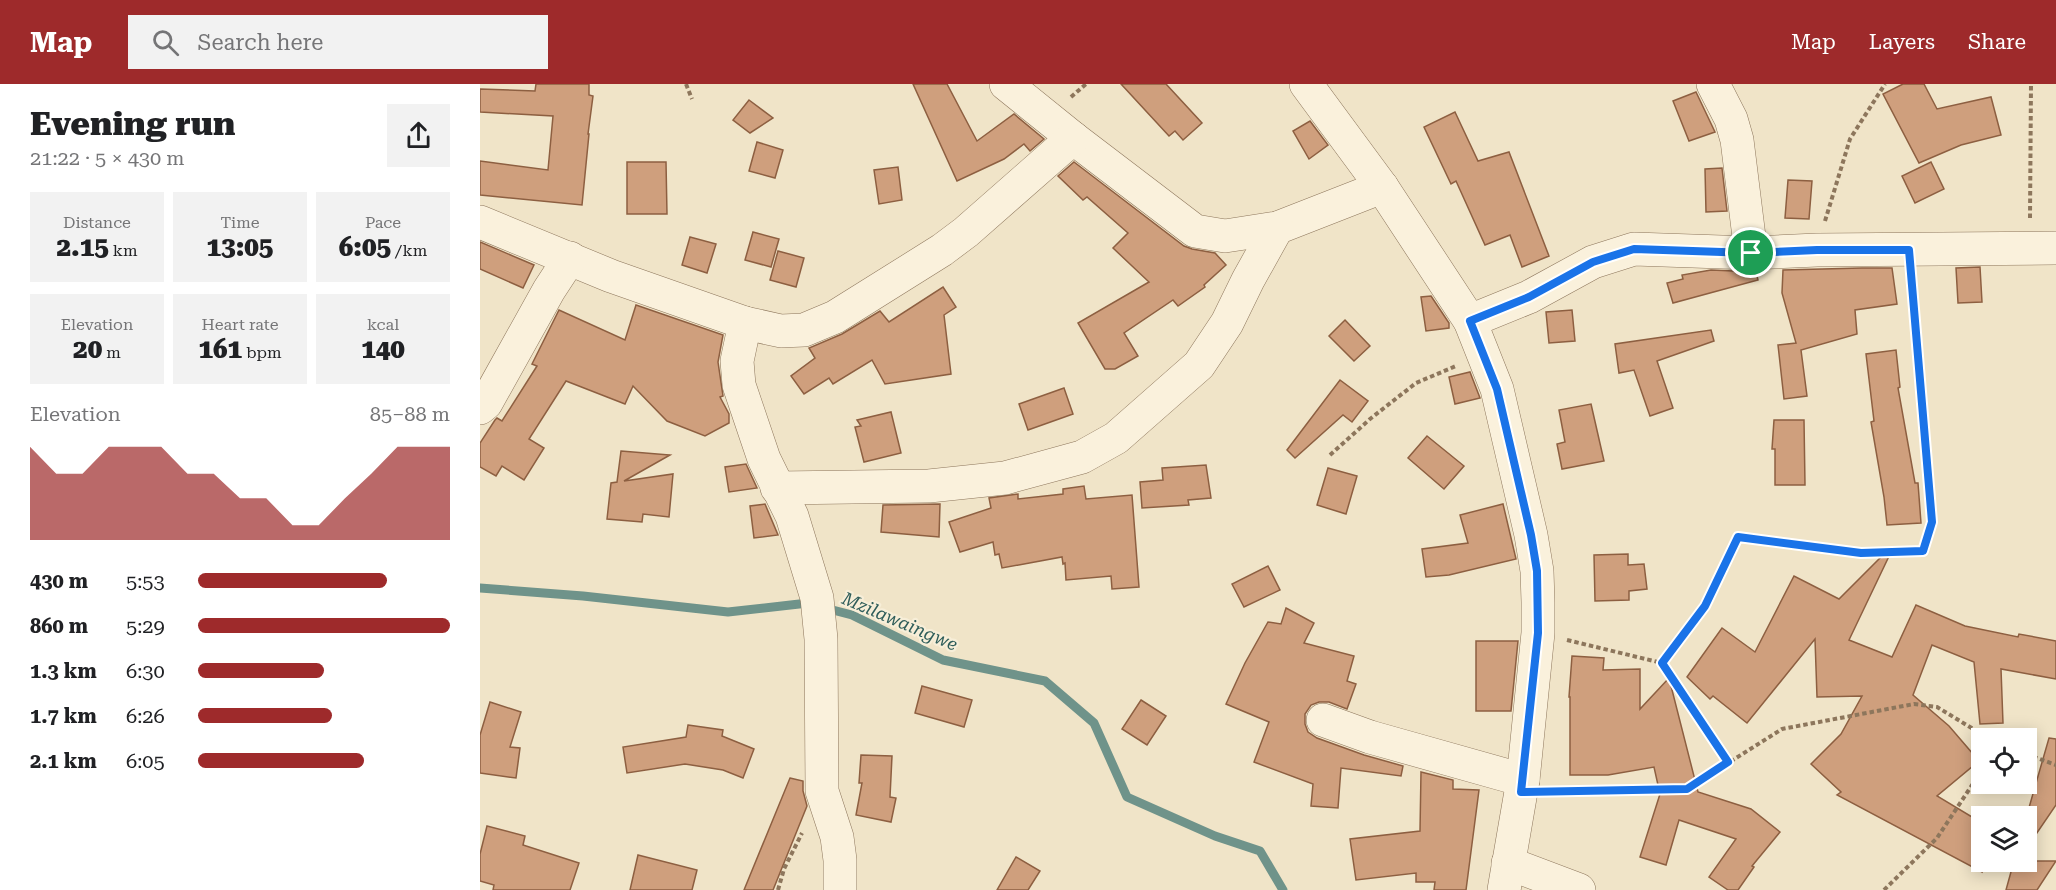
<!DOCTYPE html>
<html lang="en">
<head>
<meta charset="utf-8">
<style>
	body { margin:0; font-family:"Roboto Serif",serif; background:#f2f2f2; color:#202124; height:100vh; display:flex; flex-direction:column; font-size:22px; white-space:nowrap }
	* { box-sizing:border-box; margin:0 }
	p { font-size:20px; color:#757577 }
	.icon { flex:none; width:33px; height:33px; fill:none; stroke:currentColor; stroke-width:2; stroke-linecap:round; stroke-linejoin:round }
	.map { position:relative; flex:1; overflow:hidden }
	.panel { display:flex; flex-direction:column; background:#fff; width:480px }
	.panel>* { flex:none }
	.tools { position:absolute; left:1491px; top:644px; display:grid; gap:12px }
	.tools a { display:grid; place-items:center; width:66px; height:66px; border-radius:0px; background:#fff; box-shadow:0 3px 15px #0003; font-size:30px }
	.pin { position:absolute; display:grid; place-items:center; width:51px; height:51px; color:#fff; margin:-26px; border:3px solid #fff; border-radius:50%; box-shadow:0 2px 6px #0007 }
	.round { display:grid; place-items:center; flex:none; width:63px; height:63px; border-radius:0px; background:#f2f2f2 }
	.head { display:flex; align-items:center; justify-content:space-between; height:102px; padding:0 30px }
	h1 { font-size:33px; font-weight:800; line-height:45px }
	.stats { display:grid; grid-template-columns:repeat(3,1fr); gap:9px; height:102px; padding:6px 30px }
	.stats div { display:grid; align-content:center; border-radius:0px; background:#f2f2f2; text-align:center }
	.stats b { font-size:26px; font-weight:800 }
	.stats small { font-size:16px; font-weight:400 }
	.stats p { font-size:16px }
	.chart { height:168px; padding:12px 30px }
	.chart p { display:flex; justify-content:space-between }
	.chart svg { width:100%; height:108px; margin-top:6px; fill:#9e2a2b; opacity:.7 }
	ul { padding:0 30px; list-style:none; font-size:20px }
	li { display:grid; grid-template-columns:96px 72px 1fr; align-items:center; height:45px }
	li i { height:15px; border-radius:8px; background:#9e2a2b }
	header { display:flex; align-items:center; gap:36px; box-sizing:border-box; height:84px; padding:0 30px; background:#9e2a2b; color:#fff }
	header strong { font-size:28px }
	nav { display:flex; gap:33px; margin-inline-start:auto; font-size:21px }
	.search { width:420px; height:54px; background:#f2f2f2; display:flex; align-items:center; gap:15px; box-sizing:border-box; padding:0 21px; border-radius:0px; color:#757577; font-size:22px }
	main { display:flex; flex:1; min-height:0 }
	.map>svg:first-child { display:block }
</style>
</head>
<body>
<header>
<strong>Map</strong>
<div class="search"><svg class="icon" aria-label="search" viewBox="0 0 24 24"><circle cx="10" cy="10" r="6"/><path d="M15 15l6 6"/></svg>Search here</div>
<nav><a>Map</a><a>Layers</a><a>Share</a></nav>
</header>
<main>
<section class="panel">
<div class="head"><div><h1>Evening run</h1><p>21:22 · 5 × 430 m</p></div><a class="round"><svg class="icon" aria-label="share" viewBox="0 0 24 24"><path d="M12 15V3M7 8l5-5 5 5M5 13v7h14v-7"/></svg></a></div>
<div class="stats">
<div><p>Distance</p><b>2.15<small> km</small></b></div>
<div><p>Time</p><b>13:05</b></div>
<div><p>Pace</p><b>6:05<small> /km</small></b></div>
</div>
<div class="stats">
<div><p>Elevation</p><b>20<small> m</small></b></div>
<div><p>Heart rate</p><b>161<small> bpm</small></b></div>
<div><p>kcal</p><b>140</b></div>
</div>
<div class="chart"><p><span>Elevation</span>85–88 m</p>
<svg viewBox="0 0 160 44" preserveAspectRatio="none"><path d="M0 44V6L10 17L20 17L30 6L40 6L50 6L60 17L70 17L80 27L90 27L100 38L110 38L120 27L130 17L140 6L150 6L160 6V44z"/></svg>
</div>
<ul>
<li><b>430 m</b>5:53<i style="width:75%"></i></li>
<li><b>860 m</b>5:29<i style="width:100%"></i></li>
<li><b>1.3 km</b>6:30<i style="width:50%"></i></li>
<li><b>1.7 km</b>6:26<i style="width:53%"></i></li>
<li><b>2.1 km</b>6:05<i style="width:66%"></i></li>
</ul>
</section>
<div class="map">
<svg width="1576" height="806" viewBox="0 0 1576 806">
	<rect width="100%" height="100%" fill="#f0e4c8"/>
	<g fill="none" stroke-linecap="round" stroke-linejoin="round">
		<g stroke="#6f938a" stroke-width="9">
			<path d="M0 504 103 512 248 528 328 519 332 520"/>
			<path d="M345 524 372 531 463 576 565 597 614 639 647 713 735 752 780 767 803 806"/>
		</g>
	</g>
	<g fill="#cf9f7d" stroke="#8d5f41" stroke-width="1.5">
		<path d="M56 0H109V11L113 12 108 50H109L102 121 0 111V77L68 86 73 32 0 28V5L55 7Z"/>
		<path d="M433 0H467L497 57 534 30 564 55 550 67 544 60 524 75 477 97Z"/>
		<path d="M641 0H686L722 39 703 56 695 47 689 52Z"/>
		<path d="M1423 0H1444L1457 25 1511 13 1521 51 1481 61 1439 79 1403 10Z"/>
		<path d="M1216 8 1235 48 1209 57 1193 17Z"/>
		<path d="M269 16 293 34 270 49 253 36Z"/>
		<path d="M975 28 998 77 1029 68 1069 172 1042 183 1030 151 1005 161 976 97 971 100 944 43Z"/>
		<path d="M830 37 848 61 829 75 813 47Z"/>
		<path d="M277 58 303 66 295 94 269 87Z"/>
		<path d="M147 78H186L187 130H147Z"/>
		<path d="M594 78 704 162 712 165 735 169 746 181 724 201 725 203 698 222 693 216 644 249 658 272 635 285H625L598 239 669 198 633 164 648 149 607 113 603 116 578 92Z"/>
		<path d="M1451 78 1464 105 1435 119 1422 92Z"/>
		<path d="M418 83 422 116 399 120 394 86Z"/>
		<path d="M1242 84 1247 127 1226 128 1225 85Z"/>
		<path d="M1308 96 1332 97 1329 135 1305 134Z"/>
		<path d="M273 148 299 155 291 183 265 176Z"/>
		<path d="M210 153 236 160 227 189 202 181Z"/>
		<path d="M0 158 54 181 43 204 0 185Z"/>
		<path d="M298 167 324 174 316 203 290 196Z"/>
		<path d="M1500 183 1502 218 1478 219 1476 184Z"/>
		<path d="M1382 184H1412L1417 220 1375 226 1377 250 1321 266 1327 312 1304 315 1298 261 1316 259 1302 209 1303 186Z"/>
		<path d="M1231 186 1276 188 1278 196 1193 219 1187 199 1203 195 1202 191Z"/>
		<path d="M463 203 476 223 464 231 471 290 405 300 392 276 353 300 349 294 324 310 311 292 335 274 329 264 362 250 400 227 409 238Z"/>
		<path d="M951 212 969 239V244L946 247 941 213Z"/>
		<path d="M156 221 243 251 238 278 243 312 240 313 249 330V339L225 352 187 337 153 302 145 320 86 297 49 355 64 364 44 396 22 382 16 392 0 383V359L15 336 17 334 22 337 57 282 52 280 79 226 145 256Z"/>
		<path d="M1092 226 1095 257 1069 259 1066 228Z"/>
		<path d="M865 236 890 262 874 277 849 252Z"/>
		<path d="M1231 246 1234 257 1177 277 1193 324 1170 332 1154 286 1139 289 1135 260Z"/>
		<path d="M1416 266 1420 303 1418 304 1435 399H1438L1441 439 1407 441 1404 413 1391 338 1394 337 1386 270Z"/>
		<path d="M990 288 1000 314 975 320 969 293Z"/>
		<path d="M860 296 888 317 872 338 863 331 815 374 807 366Z"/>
		<path d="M584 304 593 330 548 346 539 320Z"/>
		<path d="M1111 320 1124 377 1082 385 1077 360 1085 358 1079 326Z"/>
		<path d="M411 328 421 369 384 378 375 343 381 342 377 336Z"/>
		<path d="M1294 336H1324L1325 401H1295V365H1292Z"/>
		<path d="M947 352 984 382 964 405 928 374Z"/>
		<path d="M141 367 190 371 144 397 193 390 189 433 163 430 162 438 127 435 131 399 137 398Z"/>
		<path d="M266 380 277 404 249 408 245 383Z"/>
		<path d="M726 381 731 414 708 416 709 421 662 424 660 398 683 396 682 384Z"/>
		<path d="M848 384 877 392 866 430 837 421Z"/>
		<path d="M604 402 606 415 652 411 659 503 632 505 631 492 586 496 585 479 583 480 582 473 522 484 519 470 515 471 513 458 480 468 469 438 511 424 509 414 538 410V415L583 410V405Z"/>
		<path d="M285 420 298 451 274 454 270 422Z"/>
		<path d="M460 420 459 453 401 448 403 421Z"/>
		<path d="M1023 420 1036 475 969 491 946 493 942 465 988 459 980 431Z"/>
		<path d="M1408 466 1411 468 1369 556 1412 573 1436 521 1485 542 1538 553 1539 550 1576 557V595L1521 585 1523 639 1500 640 1494 578 1452 561 1433 611 1469 642 1499 677 1457 712 1502 739V788L1357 711 1361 708 1331 680 1361 650 1382 612 1337 613 1335 555 1267 639 1233 612 1230 615 1207 593 1242 544 1275 568 1314 492 1359 515Z"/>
		<path d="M1148 470V481L1164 480 1167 505 1149 507V516L1115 517 1114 471Z"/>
		<path d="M788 482 800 506 764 523 752 500Z"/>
		<path d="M806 524 834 539 824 559 874 572 867 597 876 600 867 625 849 618H839L831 621 825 630V640L828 648 837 654 884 671 923 682 921 692 861 684 858 724 831 722 833 700 774 678 789 638 746 620 765 579 788 538 801 540Z"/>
		<path d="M996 557H1038L1031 627H996Z"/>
		<path d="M1092 572 1124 574 1123 586 1160 585V625L1189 594 1218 708 1271 725 1300 748 1272 782 1274 783 1258 806H1248L1229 793 1256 755 1199 736 1186 781 1160 773 1180 710 1174 683 1128 691H1090V613H1089Z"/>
		<path d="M442 602 492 616 484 643 435 629Z"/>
		<path d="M661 616 686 632 667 661 642 645Z"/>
		<path d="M10 618 41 628 30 663 40 664 36 694 0 689V651Z"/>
		<path d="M208 641 243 646 242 652 274 665 263 694 243 686 205 680 147 689 143 663 206 653Z"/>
		<path d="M1569 654 1576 655V721L1546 765V734Z"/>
		<path d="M381 671 412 672 410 713 416 714 411 738 376 731 382 699H379Z"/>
		<path d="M941 688 973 696V705L999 706 986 806H954L955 798H936V789L876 796 870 755 940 747Z"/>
		<path d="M310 694 323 697V707L327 722 293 806H264Z"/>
		<path d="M7 742 45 752 43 761 99 779 90 806H13L14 801 0 797V770Z"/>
		<path d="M158 771 217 786 212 806H150Z"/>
		<path d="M536 773 560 787 548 806H517Z"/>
		<path d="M1534 777H1576L1557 806H1526Z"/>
	</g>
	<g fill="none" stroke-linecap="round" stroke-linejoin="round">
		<g stroke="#8d765c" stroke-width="34">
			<g id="minor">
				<path d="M526 0 593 54 715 147 745 152 797 144 902 103"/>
				<path d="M826 0 902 103 990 237 1017 305 1051 451 1057 487 1058 518V549L1043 696 1024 806"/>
				<path d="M1233 0 1251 35 1257 56 1271 169"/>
				<path d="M0 138 131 192 265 239 301 247 324 246 355 233 462 166 486 148 593 54"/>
				<path d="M990 237 1049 213 1113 178 1154 165 1271 169 1337 166 1576 164"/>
				<path d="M265 239 257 277 259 301 284 375 312 432 337 514 341 555 342 707 357 753 360 776V806"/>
				<path d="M0 324 6 319 69 206 90 174"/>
				<path d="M297 404 449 402 525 394 602 373 636 354 719 281 747 239 768 196 797 144"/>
				<path d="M843 636 890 653 1043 696"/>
				<path d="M1028 779 1099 806"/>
			</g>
		</g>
		<g stroke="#8d765c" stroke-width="4" stroke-dasharray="4.5 3" stroke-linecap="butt">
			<path d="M206 0 212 15"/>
			<path d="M591 13 606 0"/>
			<path d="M1550 134 1551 0"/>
			<path d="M1345 137 1370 55 1405 0"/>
			<path d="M850 371 890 335 936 299 976 282"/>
			<path d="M1087 556 1182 579 1225 522 1258 453 1381 469 1443 467 1452 438 1432 197"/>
			<path d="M1182 579 1248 678"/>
			<path d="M1546 670 1576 681"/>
			<path d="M1071 708 1207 705 1302 645 1434 620 1457 623 1508 654"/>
			<path d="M298 806 304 785 322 749"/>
			<path d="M1404 806 1457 754 1502 686"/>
		</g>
		<use href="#minor" stroke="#faf1dc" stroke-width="33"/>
	</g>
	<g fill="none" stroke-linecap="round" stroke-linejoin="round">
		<g stroke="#fff" stroke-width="12">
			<path id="route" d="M1154 165 1271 169 1337 166H1429L1452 438 1443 467 1381 469 1258 453 1225 522 1182 579 1248 678 1207 705 1041 708 1058 549 1057 487 1051 451 1017 305 990 237 1049 213 1113 178Z"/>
		</g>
		<use href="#route" stroke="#1a73e8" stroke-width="8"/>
	</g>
	<g text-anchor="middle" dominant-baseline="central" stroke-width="4.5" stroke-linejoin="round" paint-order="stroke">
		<g font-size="18" font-style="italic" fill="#2f5d5a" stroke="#f7eed8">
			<text transform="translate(420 537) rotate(23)">Mzilawaingwe</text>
		</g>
	</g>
</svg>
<div class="tools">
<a><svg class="icon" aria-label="locate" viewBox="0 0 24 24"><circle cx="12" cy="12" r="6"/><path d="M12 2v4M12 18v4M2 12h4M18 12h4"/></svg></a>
<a><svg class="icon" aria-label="layers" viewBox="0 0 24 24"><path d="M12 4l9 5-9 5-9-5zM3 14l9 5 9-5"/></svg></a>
</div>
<div class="pin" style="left:1271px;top:169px;background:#1e9e55"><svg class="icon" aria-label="arrive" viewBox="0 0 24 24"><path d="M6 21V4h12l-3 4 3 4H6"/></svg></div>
</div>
</main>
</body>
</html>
